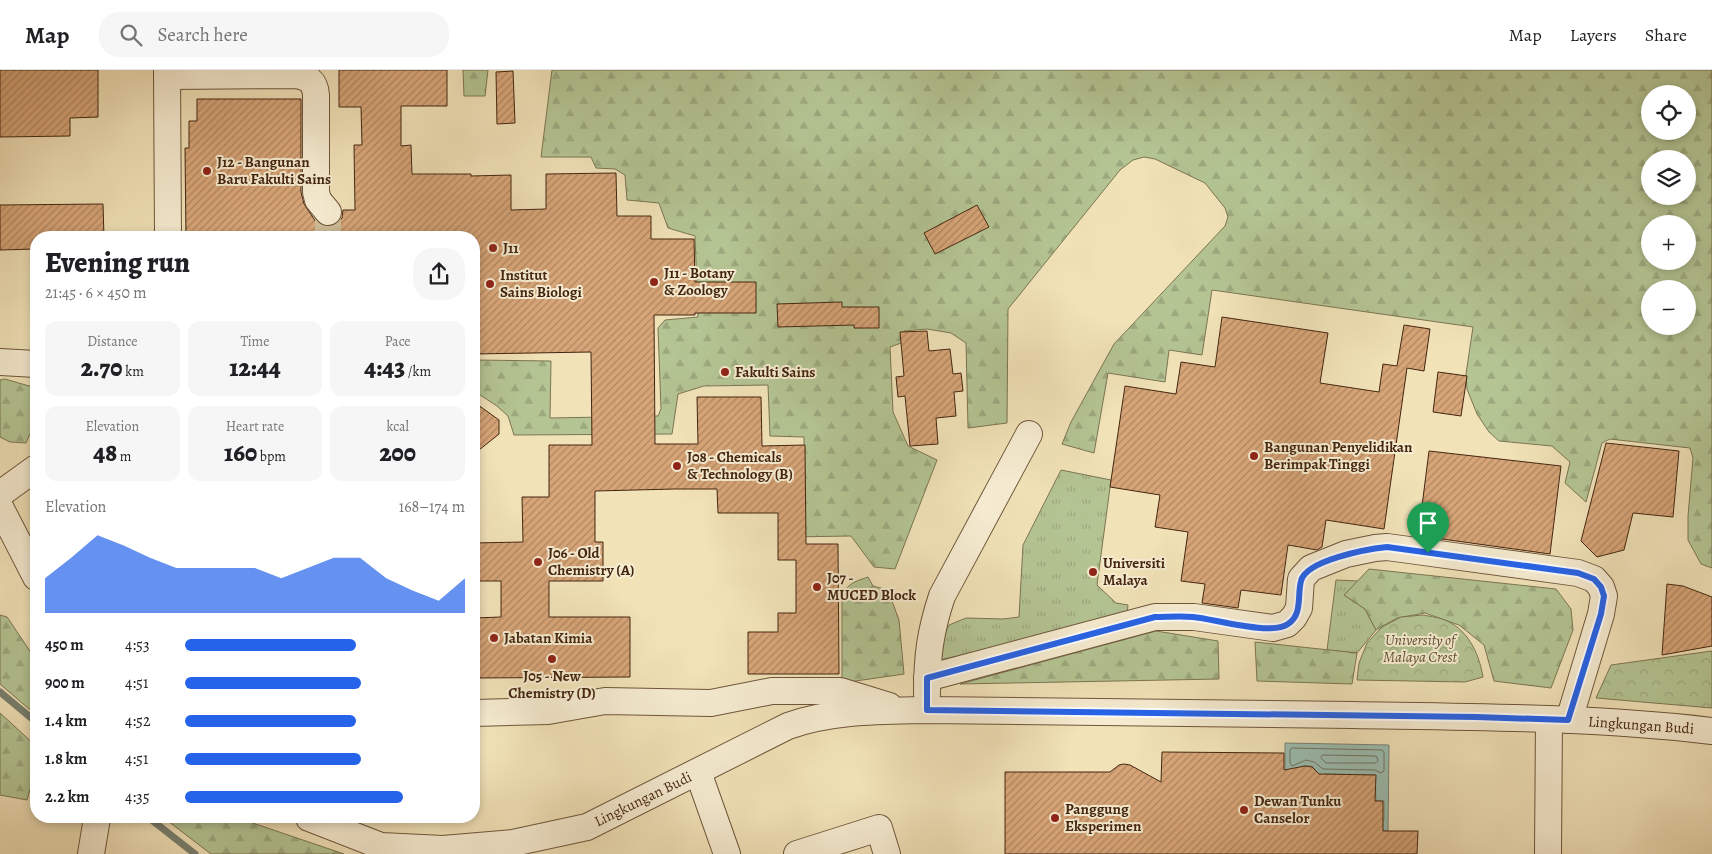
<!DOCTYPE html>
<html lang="en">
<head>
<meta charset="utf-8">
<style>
	body { margin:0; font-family:Alegreya,serif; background:#f6f6f6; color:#202124; height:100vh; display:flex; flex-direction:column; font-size:19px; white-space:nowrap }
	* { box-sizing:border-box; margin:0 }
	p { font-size:16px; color:#757577 }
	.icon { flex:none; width:28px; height:28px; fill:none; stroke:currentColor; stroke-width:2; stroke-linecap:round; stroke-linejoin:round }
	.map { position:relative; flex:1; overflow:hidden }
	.details { position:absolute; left:30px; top:161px; width:450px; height:592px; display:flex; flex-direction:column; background:#fff; border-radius:20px; box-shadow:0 2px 8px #0003 }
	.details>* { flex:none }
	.fabs { position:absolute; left:1641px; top:15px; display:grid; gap:10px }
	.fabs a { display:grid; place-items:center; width:55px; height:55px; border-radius:50%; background:#fff; box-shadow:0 2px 8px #0003; font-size:25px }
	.pin { position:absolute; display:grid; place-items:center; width:42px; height:42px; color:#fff; margin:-51px -21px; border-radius:50% 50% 50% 0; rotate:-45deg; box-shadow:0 0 5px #0007 }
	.pin .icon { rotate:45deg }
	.round { display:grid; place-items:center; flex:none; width:52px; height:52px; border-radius:20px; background:#f6f6f6 }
	.overview { display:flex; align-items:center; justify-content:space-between; height:85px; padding:0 15px }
	h1 { font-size:28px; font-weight:800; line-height:38px }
	.figures { display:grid; grid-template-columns:repeat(3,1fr); gap:8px; height:85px; padding:5px 15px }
	.figures div { display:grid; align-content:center; border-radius:12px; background:#f6f6f6; text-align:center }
	.figures b { font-size:25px; font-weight:800 }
	.figures small { font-size:14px; font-weight:400 }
	.figures p { font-size:14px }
	.chart { height:140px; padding:10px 15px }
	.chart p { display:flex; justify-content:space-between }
	.chart svg { width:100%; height:90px; margin-top:5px; fill:#2563eb; opacity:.7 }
	ul { padding:0 15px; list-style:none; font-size:16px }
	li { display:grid; grid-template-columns:80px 60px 1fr; align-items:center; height:38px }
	li i { height:12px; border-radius:6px; background:#2563eb }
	header { display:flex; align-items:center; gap:30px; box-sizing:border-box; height:70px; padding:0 25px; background:#fff; border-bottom:1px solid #e0e0e0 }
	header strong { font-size:24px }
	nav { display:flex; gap:28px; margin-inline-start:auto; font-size:18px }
	.search { width:350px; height:45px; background:#f6f6f6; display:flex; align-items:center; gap:12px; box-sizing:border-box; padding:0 18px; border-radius:20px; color:#757577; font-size:19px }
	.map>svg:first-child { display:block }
</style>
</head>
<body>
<header>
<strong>Map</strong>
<div class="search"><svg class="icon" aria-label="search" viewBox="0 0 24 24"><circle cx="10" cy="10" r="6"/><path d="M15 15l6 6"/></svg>Search here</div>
<nav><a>Map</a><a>Layers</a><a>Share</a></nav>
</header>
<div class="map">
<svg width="1712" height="784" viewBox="0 0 1712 784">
	<defs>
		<pattern id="grass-tufts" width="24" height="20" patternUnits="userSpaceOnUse" patternTransform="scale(1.25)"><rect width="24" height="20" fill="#b4c493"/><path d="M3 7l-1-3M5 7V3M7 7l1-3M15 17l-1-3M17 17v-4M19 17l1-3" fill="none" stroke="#9ca87e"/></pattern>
		<pattern id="forest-firs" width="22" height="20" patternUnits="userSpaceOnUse" patternTransform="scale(1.25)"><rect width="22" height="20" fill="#b4c493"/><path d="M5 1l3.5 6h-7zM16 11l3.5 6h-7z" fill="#9ca87e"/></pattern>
		<pattern id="park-crowns" width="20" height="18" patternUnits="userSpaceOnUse" patternTransform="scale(1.25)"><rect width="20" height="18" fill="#b4c493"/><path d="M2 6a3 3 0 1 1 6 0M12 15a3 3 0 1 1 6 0" fill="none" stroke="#9ca87e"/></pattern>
		<pattern id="building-hatch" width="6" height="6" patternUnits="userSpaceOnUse" patternTransform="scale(1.25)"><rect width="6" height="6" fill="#d7a578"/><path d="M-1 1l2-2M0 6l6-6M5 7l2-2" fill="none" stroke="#b08661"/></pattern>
	</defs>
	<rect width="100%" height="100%" fill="#f1e2b8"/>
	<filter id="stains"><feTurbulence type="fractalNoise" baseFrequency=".004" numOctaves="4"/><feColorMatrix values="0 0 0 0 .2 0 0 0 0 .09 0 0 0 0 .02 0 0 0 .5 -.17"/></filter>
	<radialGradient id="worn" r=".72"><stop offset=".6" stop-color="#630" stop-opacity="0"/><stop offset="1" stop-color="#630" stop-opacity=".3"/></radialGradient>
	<g fill="url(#grass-tufts)" stroke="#7c7552">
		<path d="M1061 400 1111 410 1097 515 1116 533 1128 535 1127 544 1010 574 940 590 941 571 949 555 966 548 1003 549 1019 547 1023 475Z"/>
		<path d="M1336 510 1358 511 1344 525 1365 539 1376 560 1357 583 1327 580Z"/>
	</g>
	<g fill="url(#forest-firs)" stroke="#7c7552" fill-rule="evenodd">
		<path d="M463 0H488L485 26H464Z"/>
		<path d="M552 0H1712V498L1701 494 1688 470V446L1693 388 1690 378 1610 369 1602 373 1586 432 1565 413 1570 392 1552 376 1499 371 1489 362 1477 344 1467 319 1466 304 1473 257 1212 220 1202 285 1169 280 1165 312 1108 303 1094 383 1062 374 1071 352 1114 274 1225 156 1228 147 1225 138 1205 113 1155 89 1144 87 1133 90 1120 100 1008 239 1007 353 968 358 966 273 951 263 927 259 904 261V272L890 277 893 342 908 376 937 390 895 499 874 497 851 466 788 467 805 442 804 367 770 366 768 315 704 316 678 324 672 364 514 365 508 346 497 336 474 321V290L551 291 550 348 658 346 661 339 658 258 665 250 698 247 695 166 668 158 659 133 627 130 625 105 615 99 596 98 591 87H541ZM1650 24H1688V61H1650ZM1650 89H1688V126H1650ZM1650 154H1688V191H1650ZM1650 219H1688V256H1650Z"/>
		<path d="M5 309 36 318V350L26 373 10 372 0 367V310Z"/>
		<path d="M1369 499 1556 519 1571 539 1573 560 1551 618 1494 611 1484 575 1459 555 1425 543 1397 548 1376 560 1365 539 1344 525Z"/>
		<path d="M868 507 873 516 888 520 899 550 904 604 842 613V528C847 513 854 512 868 507Z"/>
		<path d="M0 545 7 547 36 590V645L0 614Z"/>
		<path d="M1156 561 1218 571 1219 609 960 614Z"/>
		<path d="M1255 572 1357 583 1352 614 1257 611Z"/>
		<path d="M0 643 36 676V699L27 730 0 725Z"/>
		<path d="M164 748H238L344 784H211Z"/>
	</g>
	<g fill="url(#park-crowns)" stroke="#7c7552">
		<path d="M1423 545C1429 546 1436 547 1442 549 1467 557 1479 583 1483 607L1465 612 1357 610 1359 593 1367 573 1382 557 1401 547Z"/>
		<path d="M1712 581V638L1596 628 1611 595Z"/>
	</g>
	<path fill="#9bbdb1" stroke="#788171" d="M1285 673 1389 675 1388 761H1375L1376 750H1384V731H1376L1375 705 1325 704V723L1318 703 1312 696H1304L1285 703Z"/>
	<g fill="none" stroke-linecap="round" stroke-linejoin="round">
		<g stroke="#707260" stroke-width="1">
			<path d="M1292 678 1382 680 1384 682V701L1381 703 1375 700 1323 699 1314 692 1306 690 1292 696 1290 693V681Z"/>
			<path d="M1323 685 1375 686 1377 687 1378 691 1375 693H1326L1321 688Z"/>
		</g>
		<g stroke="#788171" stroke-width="7">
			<path d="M0 622 36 652"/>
			<path d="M153 751 195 784"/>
		</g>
	</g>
	<g fill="url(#building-hatch)" stroke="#442610">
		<path d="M0 0H98V47L70 48V66L0 67Z"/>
		<path d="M339 0H447V36H401V76L411 75 412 104H471V106L511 105V140L546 139V104L616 103 617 146H651V169H694L695 212H756V243H695V245H654L655 374H698L697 327H761L762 376 805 375 806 474H838L839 604H748V562H778V543H796V490H778V443H718L717 419H675L595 421V472H603V511H549V547H630V607L474 608V548L501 547V511H474V473L523 472 522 427H549V375H592L591 282 474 284V168H186L185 78H189V51H197V29H301V122L304 134 316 152 323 156 331 157 337 154 342 148 343 140H355L354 75H362L361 37H339Z"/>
		<path d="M513 1 515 53 497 54 496 2Z"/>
		<path d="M103 134 104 168H36V179L0 180V135Z"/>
		<path d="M977 135 989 157 935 184 924 163Z"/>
		<path d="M842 232V237H879V258H854V255L778 257 777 234Z"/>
		<path d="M1222 247 1328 263 1320 313 1379 322 1383 294 1397 296 1404 255 1430 259 1424 301 1407 298 1384 459 1326 450 1322 477 1317 480 1288 475 1281 525 1241 520 1238 538 1202 533 1205 514 1181 511 1188 462 1155 457 1160 425 1110 417 1125 316 1176 324 1181 292 1215 297Z"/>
		<path d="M927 261 929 281 950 279 953 304 961 303 963 321 954 322 956 346 936 348 938 374 910 376 905 326 898 327 896 307 904 306 900 262Z"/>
		<path d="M1438 302 1467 306 1461 346 1433 342Z"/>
		<path d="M474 332 499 350V364L474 384Z"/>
		<path d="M1606 373 1679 381 1673 447 1633 443 1624 480 1597 487 1581 471Z"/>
		<path d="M1429 381 1561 396 1550 484 1435 468 1438 446 1421 444Z"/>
		<path d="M1667 514 1683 516 1712 527V576L1662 585Z"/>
		<path d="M1162 682 1284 683V700L1305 696 1312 697 1319 704 1376 705 1375 731H1383V761H1418L1417 784H1005V702H1110L1119 695 1124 694 1130 695 1161 712Z"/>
	</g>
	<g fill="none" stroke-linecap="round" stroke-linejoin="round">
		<path stroke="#cebc96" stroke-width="26" stroke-dasharray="26 13" stroke-linecap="butt" d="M328 142V168"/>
		<g stroke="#6f553a" stroke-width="28">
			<g id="minor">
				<path d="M167 0 168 168"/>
				<path d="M167 6 294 5C307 6 315 11 316 25V122L318 130 328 142"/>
				<path d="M0 292 36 294"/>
				<path d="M0 424 36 398"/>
				<path d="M0 437 36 507"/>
				<path d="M927 608 1155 547H1194L1273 558 1287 554 1294 547 1299 538 1301 509 1311 498 1346 484 1375 478 1387 477 1578 503 1594 509 1601 517 1604 526 1601 544 1569 650"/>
				<path d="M927 624C927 587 930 562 942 526L1029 364"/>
				<path d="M474 643 548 641 605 631 711 633 772 621H840L889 636"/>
				<path d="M698 702 727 784"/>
				<path d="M309 748 381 776 443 779 513 773 587 757 788 656C833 640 881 641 927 640 1069 642 1211 644 1353 645 1473 647 1593 647 1712 661"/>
				<path d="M91 784 97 748"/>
				<path d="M797 784 879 758 887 784"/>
				<path d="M1548 784 1549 649"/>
			</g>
		</g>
		<use href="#minor" stroke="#f6ecd1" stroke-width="26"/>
	</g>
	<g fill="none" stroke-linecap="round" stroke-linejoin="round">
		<g stroke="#fff" stroke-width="10">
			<path id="route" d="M1387 477 1578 503 1594 509 1601 517 1604 526 1601 544 1568 650 1476 647 927 640V608L1155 547C1167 547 1180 546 1193 547 1215 549 1271 566 1288 554 1303 544 1297 525 1301 511 1306 490 1368 479 1387 477Z"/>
		</g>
		<use href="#route" stroke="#2563eb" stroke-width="6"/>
	</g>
	<g fill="#8f2418" stroke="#f6ecd1" stroke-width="2">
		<circle cx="207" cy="101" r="5"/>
		<circle cx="493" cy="178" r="5"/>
		<circle cx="654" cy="212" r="5"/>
		<circle cx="490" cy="214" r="5"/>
		<circle cx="725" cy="302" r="5"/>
		<circle cx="1254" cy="386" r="5"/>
		<circle cx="677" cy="396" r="5"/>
		<circle cx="538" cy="492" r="5"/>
		<circle cx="1093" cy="502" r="5"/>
		<circle cx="817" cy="517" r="5"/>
		<circle cx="494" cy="568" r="5"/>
		<circle cx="552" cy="589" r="5"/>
		<circle cx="1244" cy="740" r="5"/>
		<circle cx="1055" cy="748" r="5"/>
	</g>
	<g text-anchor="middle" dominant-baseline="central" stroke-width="4" stroke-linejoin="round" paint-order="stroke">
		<g font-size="15" font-weight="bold" fill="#442610" stroke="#f6ecd1" text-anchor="start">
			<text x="217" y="92">J12 - Bangunan<tspan x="217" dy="17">Baru Fakulti Sains</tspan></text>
			<text x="503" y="178">J11</text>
			<text x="664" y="203">J11 - Botany<tspan x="664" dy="17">&amp; Zoology</tspan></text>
			<text x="500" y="205">Institut<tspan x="500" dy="17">Sains Biologi</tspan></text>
			<text x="735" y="302">Fakulti Sains</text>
			<text x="1264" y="377">Bangunan Penyelidikan<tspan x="1264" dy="17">Berimpak Tinggi</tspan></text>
			<text x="687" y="387">J08 - Chemicals<tspan x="687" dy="17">&amp; Technology (B)</tspan></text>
			<text x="548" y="483">J06 - Old<tspan x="548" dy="17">Chemistry (A)</tspan></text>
			<text x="1103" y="493">Universiti<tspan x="1103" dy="17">Malaya</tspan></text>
			<text x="827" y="508">J07 -<tspan x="827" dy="17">MUCED Block</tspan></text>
			<text x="504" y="568">Jabatan Kimia</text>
			<text x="552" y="606" text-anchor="middle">J05 - New<tspan x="552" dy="17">Chemistry (D)</tspan></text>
			<text x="1254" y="731">Dewan Tunku<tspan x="1254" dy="17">Canselor</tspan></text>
			<text x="1065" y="739">Panggung<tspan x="1065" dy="17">Eksperimen</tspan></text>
		</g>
		<g font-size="15" font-style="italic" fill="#604e31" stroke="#f6ecd1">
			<text x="1420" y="570">University of<tspan x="1420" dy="17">Malaya Crest</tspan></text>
		</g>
		<g font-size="15" fill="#442610" stroke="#f6ecd1">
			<text transform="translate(1641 655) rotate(4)">Lingkungan Budi</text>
			<text transform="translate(643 729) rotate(-26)">Lingkungan Budi</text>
		</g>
	</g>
	<rect width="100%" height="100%" filter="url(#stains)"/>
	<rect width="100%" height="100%" fill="url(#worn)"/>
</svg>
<div class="fabs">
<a><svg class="icon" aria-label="locate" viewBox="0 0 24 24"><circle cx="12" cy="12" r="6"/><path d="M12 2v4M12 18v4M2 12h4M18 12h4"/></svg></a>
<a><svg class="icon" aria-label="layers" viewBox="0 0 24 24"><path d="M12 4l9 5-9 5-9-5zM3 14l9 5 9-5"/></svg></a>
<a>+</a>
<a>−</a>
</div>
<div class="pin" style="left:1428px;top:483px;background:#1e9e55"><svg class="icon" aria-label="arrive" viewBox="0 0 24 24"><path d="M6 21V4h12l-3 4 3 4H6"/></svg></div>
<section class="details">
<div class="overview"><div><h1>Evening run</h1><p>21:45 · 6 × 450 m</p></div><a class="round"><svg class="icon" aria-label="share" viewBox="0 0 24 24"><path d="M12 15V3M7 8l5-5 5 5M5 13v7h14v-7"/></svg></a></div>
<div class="figures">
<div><p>Distance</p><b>2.70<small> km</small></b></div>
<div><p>Time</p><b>12:44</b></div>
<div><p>Pace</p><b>4:43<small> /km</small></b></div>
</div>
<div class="figures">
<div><p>Elevation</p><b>48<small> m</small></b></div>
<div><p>Heart rate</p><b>160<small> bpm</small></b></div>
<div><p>kcal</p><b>200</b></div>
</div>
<div class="chart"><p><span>Elevation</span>168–174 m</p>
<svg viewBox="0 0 160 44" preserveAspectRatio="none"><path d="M0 44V27L10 17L20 6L30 11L40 17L50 22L60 22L70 22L80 22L90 27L100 22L110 17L120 17L130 27L140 33L150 38L160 27V44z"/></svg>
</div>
<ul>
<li><b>450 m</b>4:53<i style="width:61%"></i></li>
<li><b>900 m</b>4:51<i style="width:63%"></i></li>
<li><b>1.4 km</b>4:52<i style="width:61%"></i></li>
<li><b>1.8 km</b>4:51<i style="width:63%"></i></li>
<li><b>2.2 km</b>4:35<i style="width:78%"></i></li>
</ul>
</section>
</div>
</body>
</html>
